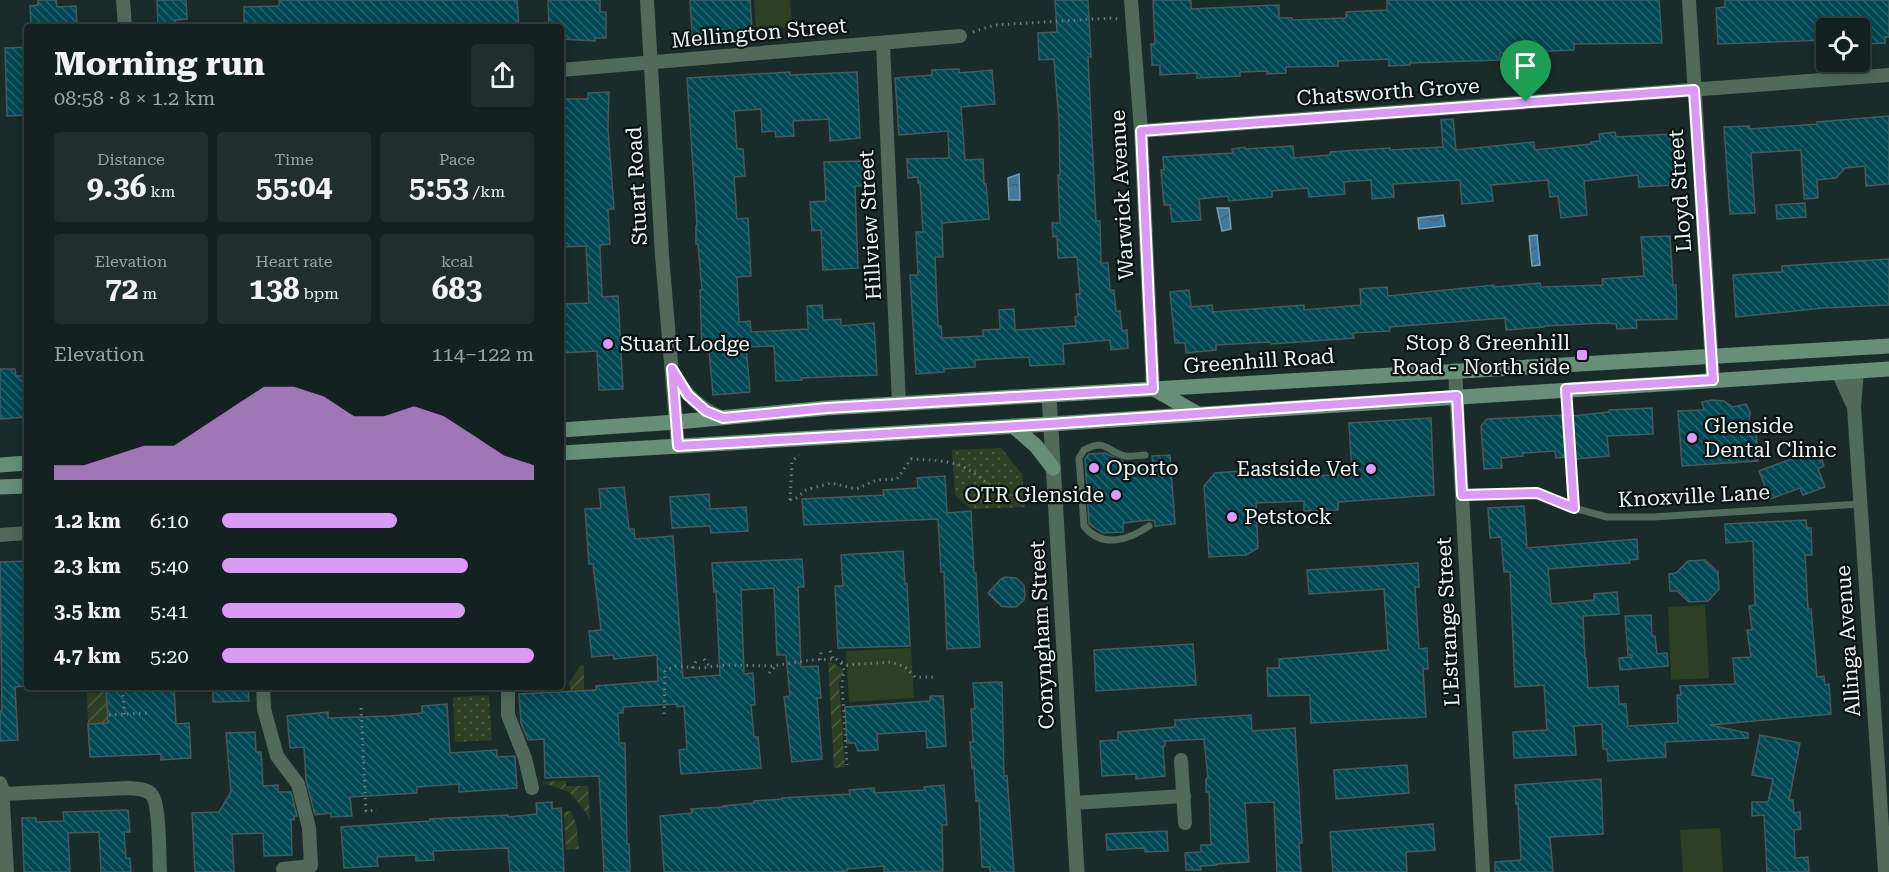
<!DOCTYPE html>
<html lang="en">
<head>
<meta charset="utf-8">
<style>
	body { margin:0; font-family:"Roboto Serif",serif; background:#202e2d; color:#f1f3f6; height:100vh; display:flex; flex-direction:column; font-size:22px; white-space:nowrap }
	* { box-sizing:border-box; margin:0 }
	p { font-size:20px; color:#9da3a5 }
	.icon { flex:none; width:33px; height:33px; fill:none; stroke:currentColor; stroke-width:2; stroke-linecap:round; stroke-linejoin:round }
	.map { position:relative; flex:1; overflow:hidden }
	.side { position:absolute; left:24px; top:24px; width:540px; height:666px; display:flex; flex-direction:column; background:#132120; border-radius:6px; box-shadow:0 3px 15px #0003,0 0 0 2px #323e3e }
	.side>* { flex:none }
	.fabs { position:absolute; left:1816px; top:18px; display:grid; gap:12px }
	.fabs a { display:grid; place-items:center; width:54px; height:54px; border-radius:6px; background:#132120; box-shadow:0 3px 15px #0003,0 0 0 2px #323e3e; font-size:30px }
	.pin { position:absolute; display:grid; place-items:center; width:51px; height:51px; color:#fff; margin:-62px -26px; border-radius:50% 50% 50% 0; rotate:-45deg; box-shadow:0 0 6px #0007 }
	.pin .icon { rotate:45deg }
	.round { display:grid; place-items:center; flex:none; width:63px; height:63px; border-radius:6px; background:#202e2d }
	.headline { display:flex; align-items:center; justify-content:space-between; height:102px; padding:0 30px }
	h1 { font-size:33px; font-weight:700; line-height:45px }
	.stats { display:grid; grid-template-columns:repeat(3,1fr); gap:9px; height:102px; padding:6px 30px }
	.stats div { display:grid; align-content:center; border-radius:6px; background:#202e2d; text-align:center }
	.stats b { font-size:30px; font-weight:700 }
	.stats small { font-size:16px; font-weight:400 }
	.stats p { font-size:16px }
	.chart { height:168px; padding:12px 30px }
	.chart p { display:flex; justify-content:space-between }
	.chart svg { width:100%; height:108px; margin-top:6px; fill:#db9af6; opacity:.7 }
	ul { padding:0 30px; list-style:none; font-size:20px }
	li { display:grid; grid-template-columns:96px 72px 1fr; align-items:center; height:45px }
	li i { height:15px; border-radius:8px; background:#db9af6 }
	.map>svg:first-child { display:block }
</style>
</head>
<body>
<div class="map">
<svg width="1889" height="872" viewBox="0 0 1889 872">
	<defs>
		<pattern id="park-dots" width="8" height="8" patternUnits="userSpaceOnUse" patternTransform="scale(1.5)"><rect width="8" height="8" fill="#2e4024"/><path d="M2 2h.1M6 6h.1" fill="none" stroke="#4c5c44" stroke-width="1.8" stroke-linecap="round"/></pattern>
		<pattern id="garden-furrows" width="10" height="10" patternUnits="userSpaceOnUse" patternTransform="scale(1.5)"><rect width="10" height="10" fill="#2e4024"/><path d="M-1 1l2-2M0 10L10 0M9 11l2-2" fill="none" stroke="#4c5c44"/></pattern>
		<pattern id="water-waves" width="16" height="10" patternUnits="userSpaceOnUse" patternTransform="scale(1.5)"><rect width="16" height="10" fill="#41799c"/><path d="M0 5q4-4 8 0t8 0" fill="none" stroke="#446172"/></pattern>
		<pattern id="building-back-hatch" width="6" height="6" patternUnits="userSpaceOnUse" patternTransform="scale(1.5)"><rect width="6" height="6" fill="#004853"/><path d="M-1 5l2 2M0 0l6 6M5-1l2 2" fill="none" stroke="#25636c"/></pattern>
	</defs>
	<rect width="100%" height="100%" fill="#192c2a"/>
	<g fill="#2e4024">
		<path d="M754 0H790L792 27 756 30Z"/>
		<path d="M1705 605 1709 678 1671 680 1668 607Z"/>
		<path d="M911 648 914 698 849 702 846 651Z"/>
		<path d="M1720 828 1723 872H1683L1680 830Z"/>
	</g>
	<g fill="url(#park-dots)">
		<path d="M1001 448 1022 474 1025 507 971 509 955 495 952 450Z"/>
		<path d="M489 695 492 740 455 742 453 697Z"/>
	</g>
	<g fill="url(#garden-furrows)">
		<path d="M828 662H831L841 668 843 673 839 684 845 767 834 768Z"/>
		<path d="M584 665V690L571 691 569 683 580 666Z"/>
		<path d="M107 692 108 723 88 724 87 693Z"/>
		<path d="M566 781V786H588L590 820 585 811 569 792 540 782Z"/>
		<path d="M571 811 576 824 579 849 566 850 564 812Z"/>
	</g>
	<g fill="url(#water-waves)" stroke="#739eb6" stroke-width="1.5">
		<path d="M1019 174 1020 200H1009L1008 178Z"/>
		<path d="M1217 208H1229L1231 229 1222 231Z"/>
		<path d="M1443 215 1445 226 1419 229 1418 218Z"/>
		<path d="M1537 235 1540 265 1532 266 1529 236Z"/>
	</g>
	<g fill="url(#building-back-hatch)" stroke="#465a5e" stroke-width="1.5">
		<path d="M38 0H56L57 7 76 6 77 27H31L30 6 38 5Z"/>
		<path d="M157 0H186L187 19 175 20 176 27H158Z"/>
		<path d="M279 0H517L519 27H244V7L279 6Z"/>
		<path d="M548 0H600V12H606V38H595V41L561 39V27L549 26Z"/>
		<path d="M690 0H750L752 30 692 34Z"/>
		<path d="M1055 0H1088L1091 57H1088L1096 221H1100L1101 263H1108L1110 290H1114L1116 311H1120L1122 331 1127 330 1128 348 1111 350 1110 340 1063 344 1064 364 1030 366 1029 357 975 360V367L944 369V372L916 374 910 275H918L916 232H923L920 183H918V177L908 178 907 159 949 158 948 131 899 135 895 78 932 75V70L959 69V73L992 70 995 104 961 107 965 160 983 159 984 184H986L989 219 942 223 943 257H935L938 326H941L942 338 983 336V330L1000 329 999 310 1014 309 1015 330 1076 326 1075 317 1078 316 1076 294H1080L1077 257 1058 258 1057 236 1053 237 1052 223H1060L1058 175H1060L1059 121 1054 59 1039 60 1038 33 1057 32Z"/>
		<path d="M1153 0H1191V9L1279 5V18H1292V20L1346 18V12L1387 10V0H1659L1662 43 1574 44V50L1500 53V60L1410 63V65L1389 66V59L1338 61V66L1286 67V73L1267 74V71L1240 72V76L1197 78V73L1160 75V65H1152L1151 44H1155Z"/>
		<path d="M1725 0H1889V37H1885V43L1866 44 1865 28H1827V40L1718 44 1716 8 1725 7Z"/>
		<path d="M27 47V115L7 116 5 48Z"/>
		<path d="M790 72V75L857 72 860 138 830 141 829 119 793 121 794 136 776 137 775 131 762 132 761 109 734 111 737 149H743L745 176 734 177 737 219 748 218 751 276 737 277 739 322 750 321 751 332 808 329 807 306 822 305 823 320 841 319V326L874 323 877 375 802 378V380L776 381 774 346 746 347 750 392 713 395 709 350H702L700 290H702L698 244H696V226H697L687 78Z"/>
		<path d="M609 92 608 129 614 209H608L610 244 600 245 602 297 618 296 623 389 599 390 597 351 561 353V304L589 303 586 246 561 247V132L565 131 564 99H588V93Z"/>
		<path d="M1889 116V184L1866 186 1865 166 1845 168 1836 178 1817 180 1818 198 1804 199 1801 150 1751 153 1755 213 1730 214 1724 127 1749 126 1750 129 1817 124V122Z"/>
		<path d="M1453 119 1456 150 1534 142 1535 150 1591 144V142L1600 141 1599 134 1615 132 1616 137 1672 134 1675 181H1672V185L1639 187 1638 175 1584 181 1587 215 1561 218 1558 196 1550 197 1548 180 1491 185 1493 201 1462 204 1460 180 1393 184 1394 197 1372 199 1371 180 1344 182 1345 194 1309 197 1308 188 1272 191V197L1229 201 1228 196 1199 199 1201 220 1172 222 1170 205H1164L1161 170H1164L1163 157 1233 153 1232 149 1245 147V149L1293 146 1294 158 1330 155V152L1390 148V150L1443 147 1441 120Z"/>
		<path d="M862 161 864 186H855L858 268 823 270 821 230 812 231 810 202 826 201 824 162Z"/>
		<path d="M1805 203 1806 217 1777 219 1776 205Z"/>
		<path d="M1670 236 1673 285H1676L1677 319 1636 320 1637 328 1617 329 1616 324 1605 323 1544 326V327L1506 330 1505 318 1390 327V331L1353 333 1354 338 1271 344 1270 342 1216 345V350L1186 353 1185 343H1175L1170 292 1189 290 1191 307 1212 305 1213 312 1304 305V310L1361 305 1360 289 1387 287 1388 296 1494 285 1495 287 1540 283 1541 287 1603 285 1602 279 1644 276 1641 237Z"/>
		<path d="M1889 259V305L1824 308 1736 317 1733 275 1782 272V266Z"/>
		<path d="M0 369H15L16 376H27V417L0 419Z"/>
		<path d="M1712 400 1724 401 1733 407 1746 404 1750 412 1749 420 1756 431 1758 461 1682 466 1678 411 1704 410 1702 402Z"/>
		<path d="M1652 408 1653 434 1607 436 1609 456 1576 459 1573 416 1609 412V410Z"/>
		<path d="M1562 415 1565 457 1556 458 1555 451 1523 453V456L1501 458 1502 468 1484 469 1481 426 1487 419Z"/>
		<path d="M1431 418 1434 495 1338 502V510L1304 511V501L1256 503 1258 548 1246 555 1209 557 1204 486 1215 473 1255 470V466L1294 464 1295 477 1352 474 1349 423Z"/>
		<path d="M1818 449 1824 466 1818 469 1825 487 1803 495 1800 488 1770 499 1759 471Z"/>
		<path d="M1105 453 1123 461 1127 470 1153 469 1152 456 1170 455 1175 524 1155 526V521L1149 520 1123 523V532L1103 533 1089 524 1085 459 1089 454Z"/>
		<path d="M945 476 947 513 971 511 974 573H976L980 647 947 649 944 572H941L938 519 804 525 802 499 884 495 883 490 918 488 917 478Z"/>
		<path d="M624 487 629 529H634L635 539 673 536 683 678 720 675 716 591 714 592 712 563 802 559 804 587H798L801 667 818 666 821 698H817L822 759 792 762 784 697 790 696 786 655H777L774 588 741 590 744 674 753 673 755 705H751L754 737H758L761 768 681 774 679 750 687 749 684 706 677 707V704L623 707V713H618L619 743H625L627 844H629L630 872H604L599 776 545 778 544 739 528 740 521 723 519 694 596 690V686L658 681 657 655 614 659 613 655 592 657 589 631 601 630 593 564H589L585 509 601 508 599 489Z"/>
		<path d="M709 494 710 509 746 507 748 531 711 533 710 526 672 528 670 497Z"/>
		<path d="M1524 506 1527 548 1637 539 1638 559 1629 560 1630 563 1548 569 1551 604 1594 600V594L1617 592 1619 614 1583 616 1585 658H1586L1588 688 1618 686 1619 704H1626L1628 726 1678 723 1677 695H1681L1680 686 1735 684 1733 658 1751 657 1747 630H1752L1749 606 1755 605 1753 541 1726 543 1725 524 1806 520 1807 528H1811L1812 555H1805L1808 609H1811L1817 677 1824 676 1825 685 1829 684 1831 714 1710 725 1748 733V738L1665 742 1666 757 1608 761 1607 749H1603L1602 724 1574 726 1576 755 1514 758 1513 732 1547 730 1544 685 1515 687 1510 572H1504L1501 537 1490 538 1488 508Z"/>
		<path d="M903 551 905 584H907L910 646 838 648 835 586H843L841 555Z"/>
		<path d="M1705 560 1718 572 1719 589 1708 601 1689 602 1677 591H1670L1669 574 1676 573 1688 561Z"/>
		<path d="M27 561V686L15 687 18 740 0 741V711H2L0 562Z"/>
		<path d="M1418 563 1419 587H1415L1419 649 1427 648 1428 669H1423L1426 717 1311 723 1310 695 1268 696 1267 668H1279V659L1388 650 1384 589 1309 594 1307 570Z"/>
		<path d="M1005 577 1016 578 1024 585 1025 595 1024 600 1016 607H1006L1001 606 988 593 1001 579Z"/>
		<path d="M1651 615 1652 636H1655L1657 654 1667 653 1668 666 1620 670 1619 658 1632 657V655H1628L1625 616Z"/>
		<path d="M1193 644 1196 685 1096 691 1094 650Z"/>
		<path d="M1002 682 1004 776H1007L1014 872H990V867H982L979 801H976L974 768H972L970 742H973L971 709H975L973 683Z"/>
		<path d="M106 687H174L176 724 189 723 191 758 161 760V754L90 757 88 724 108 723Z"/>
		<path d="M213 687H248L249 701 213 702Z"/>
		<path d="M930 696H943L946 746 927 748 926 731 877 734 878 750 858 751 855 743H847L845 707 930 701Z"/>
		<path d="M447 704 450 753 497 750V757L515 756 517 788 459 792V784L417 787V793L350 797 352 816 331 817V813L315 815 306 780 304 747 290 748 287 716 328 712V718L390 716 422 713V706Z"/>
		<path d="M1251 715 1252 731 1295 728 1302 843H1299L1301 872H1277L1274 802 1245 803 1249 862 1217 864V865L1201 866V870H1186L1185 853 1201 852V845H1211L1209 792H1206V779L1208 778 1204 739 1165 741V746H1163L1165 776 1136 779V774L1102 776 1100 741 1118 740V732L1175 727V720Z"/>
		<path d="M255 732 256 752H261L263 786 278 785V792H291L297 816H294V820L291 819 292 855 264 856 263 833 232 834 234 872H195L192 813 219 812 231 792 226 733Z"/>
		<path d="M1760 735 1800 743 1789 800H1793L1794 813 1800 812 1801 829 1794 830 1795 858 1808 857 1809 872H1767L1764 815 1752 816V802H1768L1773 779 1752 775Z"/>
		<path d="M1407 765 1409 793 1336 799 1334 770Z"/>
		<path d="M1601 779 1603 834 1550 837 1553 872H1495V862L1521 860 1518 803 1516 804 1515 785Z"/>
		<path d="M944 785 947 825H942L943 871 884 872V866L847 869V871L833 872H664L660 816 692 813 691 809 723 807V806L754 803V801L782 799V798L850 794 849 790 874 788 875 793 925 790 924 787Z"/>
		<path d="M552 802V809L561 808 564 872H510L508 848 433 851 434 860 416 861V855L377 857 378 866 344 868 341 827 430 821V819L508 815V817L537 814 536 803Z"/>
		<path d="M128 810 130 832H124L126 858H130L131 872H101L99 832 68 833 70 872H24L22 818H36V822L64 821 63 812Z"/>
		<path d="M1433 824 1435 850 1406 852 1407 872H1333L1330 832Z"/>
		<path d="M1167 831 1168 851 1145 852V848L1107 850 1106 834Z"/>
	</g>
	<g fill="none" stroke-linecap="round" stroke-linejoin="round">
		<g stroke="#6c7c7a" stroke-width="3" stroke-dasharray="1.5 4.5" stroke-linecap="butt">
			<path d="M973 32 995 25 1112 18 1118 19"/>
			<path d="M790 500 796 498 806 490 831 483 856 489 877 480 897 479 911 459C927 460 944 460 959 465 976 472 988 485 1002 495"/>
			<path d="M790 500 792 461 799 455"/>
			<path d="M830 651 833 659"/>
			<path d="M704 659 710 667"/>
			<path d="M820 660 821 651"/>
			<path d="M841 663 844 670 842 684 847 765"/>
			<path d="M692 668 697 660"/>
			<path d="M769 673 775 667"/>
			<path d="M123 695 125 717"/>
			<path d="M361 708 366 811 377 810"/>
			<path d="M664 714 665 671 675 666 699 668 727 665 772 666 811 660 836 659 847 665 891 662 905 667 915 677H936"/>
			<path d="M109 715 147 713"/>
		</g>
		<g stroke="#516a5c" stroke-width="7">
			<path d="M1566 389 1574 508"/>
			<path d="M1145 455C1139 455 1131 457 1125 456 1107 452 1106 438 1084 450L1079 458 1084 526C1102 549 1129 540 1149 526"/>
			<path d="M1462 495 1537 493 1574 508 1607 517H1653L1860 504"/>
		</g>
		<g stroke="#516a5c" stroke-width="14">
			<path d="M123 0 125 27"/>
			<path d="M647 0 662 255 678 446"/>
			<path d="M1131 0 1141 131 1153 389"/>
			<path d="M1689 0 1713 380"/>
			<path d="M883 44 899 404"/>
			<path d="M561 70 960 36"/>
			<path d="M1141 131 1889 75"/>
			<path d="M1455 370 1483 872"/>
			<path d="M1857 371 1854 407 1885 872"/>
			<path d="M1838 372 1853 405"/>
			<path d="M674 374C685 395 701 409 723 418"/>
			<path d="M0 535 27 533"/>
			<path d="M263 687 264 709 277 756 298 784 309 828 311 866 283 869"/>
			<path d="M508 687V715L525 758 532 788"/>
			<path d="M1181 760 1185 823"/>
			<path d="M0 783 2 788 7 872"/>
			<path d="M3 794 129 788C137 789 146 788 152 795 160 805 159 857 160 872"/>
			<path d="M1073 803 1184 796"/>
		</g>
		<path stroke="#516a5c" stroke-width="15" d="M1049 395 1077 872"/>
		<g stroke="#668e79" stroke-width="15">
			<path d="M1154 389 1198 414"/>
			<path d="M1013 426 1036 446 1053 468"/>
			<path d="M561 430 677 422 827 408 1889 346"/>
			<path d="M561 453 1050 424 1889 369"/>
			<path d="M0 465 27 463"/>
			<path d="M0 487 27 486"/>
		</g>
	</g>
	<g fill="none" stroke-linecap="round" stroke-linejoin="round">
		<g stroke="#fff" stroke-width="12">
			<path id="route" d="M1694 90 1713 380 1566 389 1574 508 1537 493 1462 495 1457 396 1050 424 678 446 672 369 688 395 706 411 723 418 827 408 1153 389 1141 131Z"/>
		</g>
		<use href="#route" stroke="#db9af6" stroke-width="8"/>
	</g>
	<g fill="#db9af6" stroke="#0a1312" stroke-width="2">
		<circle cx="608" cy="344" r="6"/>
		<rect x="1576" y="349" width="12" height="12" rx="3"/>
		<circle cx="1692" cy="438" r="6"/>
		<circle cx="1094" cy="468" r="6"/>
		<circle cx="1371" cy="469" r="6"/>
		<circle cx="1116" cy="495" r="6"/>
		<circle cx="1232" cy="517" r="6"/>
	</g>
	<g text-anchor="middle" dominant-baseline="central" stroke-width="4.5" stroke-linejoin="round" paint-order="stroke">
		<g font-size="21" fill="#e9f4f3" stroke="#0a1312">
			<text transform="translate(759 33) rotate(-5)">Mellington Street</text>
			<text transform="translate(1388 92) rotate(-4)">Chatsworth Grove</text>
			<text transform="translate(637 186) rotate(-93)">Stuart Road</text>
			<text transform="translate(1680 191) rotate(-94)">Lloyd Street</text>
			<text transform="translate(1122 195) rotate(-93)">Warwick Avenue</text>
			<text transform="translate(870 225) rotate(-93)">Hillview Street</text>
			<text transform="translate(1259 361) rotate(-4)">Greenhill Road</text>
			<text transform="translate(1694 496) rotate(-3)">Knoxville Lane</text>
			<text transform="translate(1448 622) rotate(-93)">L'Estrange Street</text>
			<text transform="translate(1042 635) rotate(-93)">Conyngham Street</text>
			<text transform="translate(1848 641) rotate(-94)">Allinga Avenue</text>
		</g>
		<g font-size="21" fill="#e9f4f3" stroke="#0a1312" text-anchor="start">
			<text x="1570" y="343" text-anchor="end">Stop 8 Greenhill<tspan x="1570" dy="24">Road - North side</tspan></text>
			<text x="620" y="344">Stuart Lodge</text>
			<text x="1704" y="426">Glenside<tspan x="1704" dy="24">Dental Clinic</tspan></text>
			<text x="1106" y="468">Oporto</text>
			<text x="1359" y="469" text-anchor="end">Eastside Vet</text>
			<text x="1104" y="495" text-anchor="end">OTR Glenside</text>
			<text x="1244" y="517">Petstock</text>
		</g>
	</g>
</svg>
<div class="fabs">
<a><svg class="icon" aria-label="locate" viewBox="0 0 24 24"><circle cx="12" cy="12" r="6"/><path d="M12 2v4M12 18v4M2 12h4M18 12h4"/></svg></a>
</div>
<div class="pin" style="left:1526px;top:102px;background:#1e9e55"><svg class="icon" aria-label="arrive" viewBox="0 0 24 24"><path d="M6 21V4h12l-3 4 3 4H6"/></svg></div>
<section class="side">
<div class="headline"><div><h1>Morning run</h1><p>08:58 · 8 × 1.2 km</p></div><a class="round"><svg class="icon" aria-label="share" viewBox="0 0 24 24"><path d="M12 15V3M7 8l5-5 5 5M5 13v7h14v-7"/></svg></a></div>
<div class="stats">
<div><p>Distance</p><b>9.36<small> km</small></b></div>
<div><p>Time</p><b>55:04</b></div>
<div><p>Pace</p><b>5:53<small> /km</small></b></div>
</div>
<div class="stats">
<div><p>Elevation</p><b>72<small> m</small></b></div>
<div><p>Heart rate</p><b>138<small> bpm</small></b></div>
<div><p>kcal</p><b>683</b></div>
</div>
<div class="chart"><p><span>Elevation</span>114–122 m</p>
<svg viewBox="0 0 160 44" preserveAspectRatio="none"><path d="M0 44V38L10 38L20 34L30 30L40 30L50 22L60 14L70 6L80 6L90 10L100 18L110 18L120 14L130 18L140 26L150 34L160 38V44z"/></svg>
</div>
<ul>
<li><b>1.2 km</b>6:10<i style="width:56%"></i></li>
<li><b>2.3 km</b>5:40<i style="width:79%"></i></li>
<li><b>3.5 km</b>5:41<i style="width:78%"></i></li>
<li><b>4.7 km</b>5:20<i style="width:100%"></i></li>
</ul>
</section>
</div>
</body>
</html>
